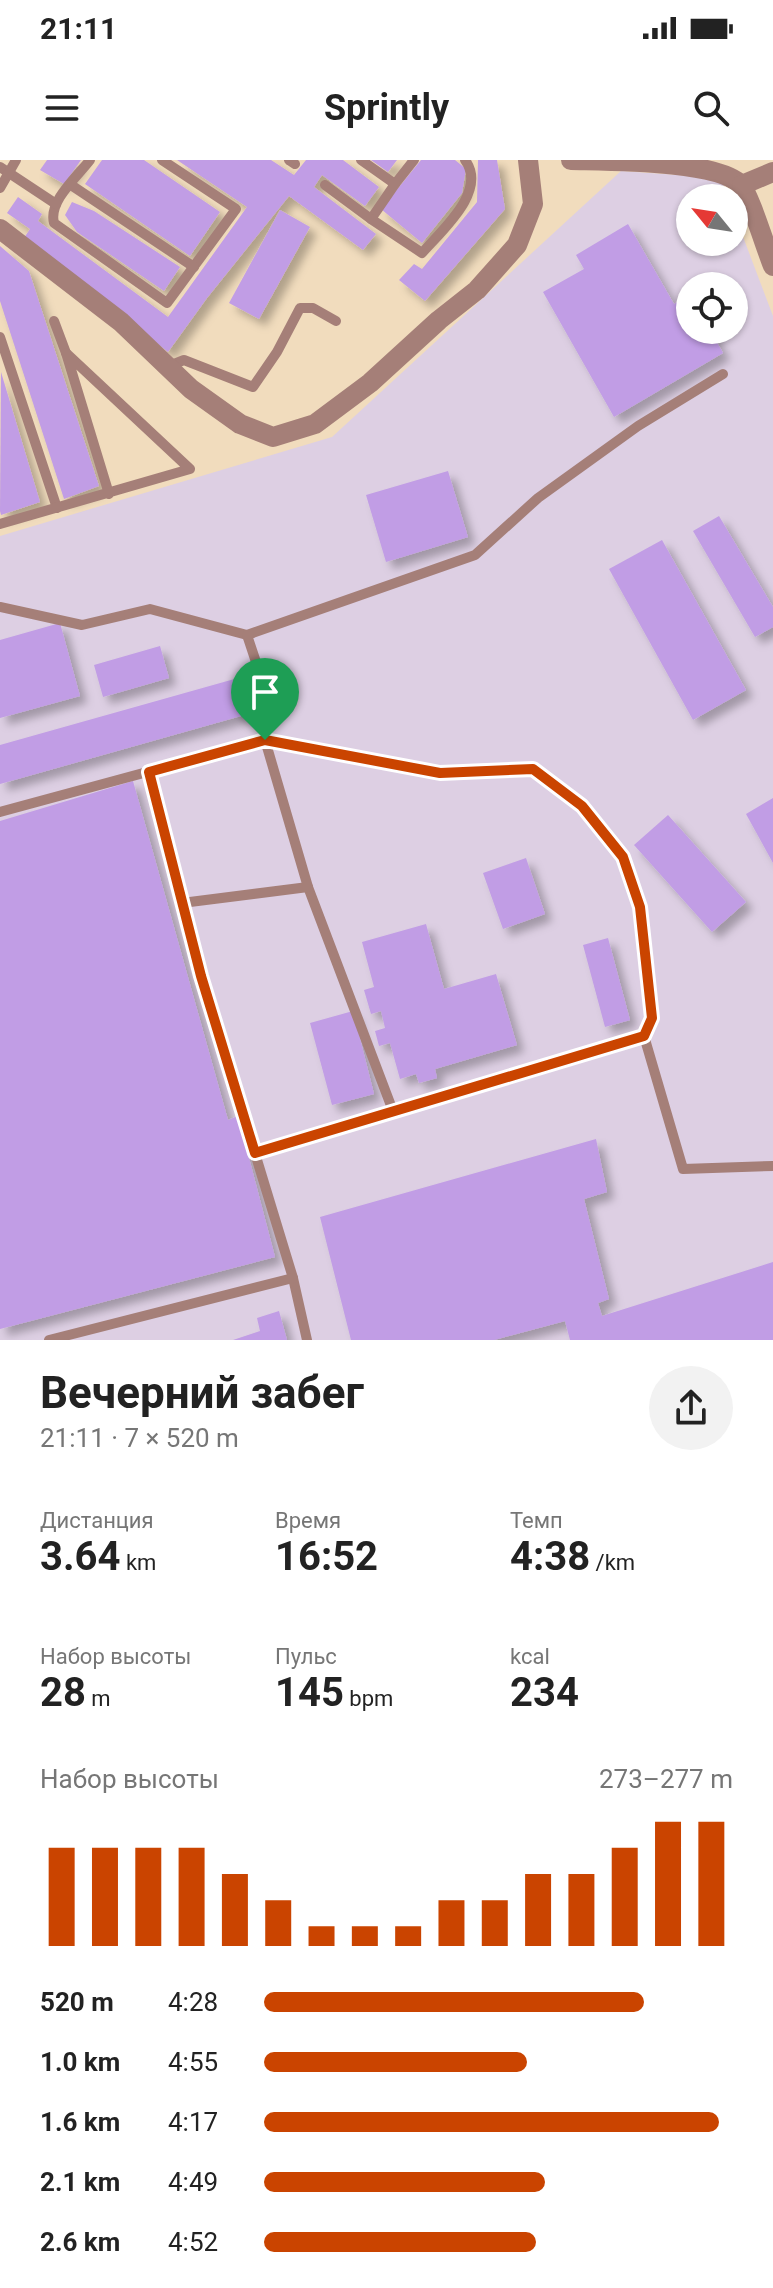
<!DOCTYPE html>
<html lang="ru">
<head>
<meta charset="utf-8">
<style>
	body { margin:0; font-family:Roboto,sans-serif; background:#f2f2f2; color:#222; height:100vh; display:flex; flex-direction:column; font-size:30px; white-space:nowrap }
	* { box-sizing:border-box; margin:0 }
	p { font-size:26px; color:#767676 }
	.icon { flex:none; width:44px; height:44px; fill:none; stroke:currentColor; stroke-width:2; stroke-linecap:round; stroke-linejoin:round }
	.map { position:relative; height:1180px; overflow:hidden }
	.side { display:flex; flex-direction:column; background:#fff; flex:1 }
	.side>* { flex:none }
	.needle { width:52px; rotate:300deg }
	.controls { position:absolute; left:676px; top:24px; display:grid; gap:16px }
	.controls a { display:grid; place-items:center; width:72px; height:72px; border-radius:50%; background:#fff; box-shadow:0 2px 6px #0004; font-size:40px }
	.pin { position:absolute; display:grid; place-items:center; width:68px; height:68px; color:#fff; margin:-82px -34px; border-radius:50% 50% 50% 0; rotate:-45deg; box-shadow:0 0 8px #0007 }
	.pin .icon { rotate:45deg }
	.round { display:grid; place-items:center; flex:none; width:84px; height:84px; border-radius:42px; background:#f2f2f2 }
	.head { display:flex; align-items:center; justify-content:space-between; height:136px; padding:0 40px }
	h1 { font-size:44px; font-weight:700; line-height:60px }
	.metrics { display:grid; grid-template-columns:repeat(3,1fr); gap:12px; height:136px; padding:8px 40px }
	.metrics div { display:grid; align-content:center }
	.metrics b { font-size:40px; font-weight:700 }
	.metrics small { font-size:22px; font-weight:400 }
	.metrics p { font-size:22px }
	.chart { height:224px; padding:16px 40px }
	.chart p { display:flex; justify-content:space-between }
	.chart svg { width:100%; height:144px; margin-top:8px; stroke:#ca4400; stroke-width:6 }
	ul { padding:0 40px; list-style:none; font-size:26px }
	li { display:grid; grid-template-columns:128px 96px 1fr; align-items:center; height:60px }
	li i { height:20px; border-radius:10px; background:#ca4400 }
	.status { display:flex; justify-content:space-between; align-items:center; height:56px; padding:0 40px; background:#fff; direction:ltr }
	.status svg { height:22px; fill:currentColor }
	header { display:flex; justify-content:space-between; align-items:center; height:104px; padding:0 40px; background:#fff; font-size:36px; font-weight:700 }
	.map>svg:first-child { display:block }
</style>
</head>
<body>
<div class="status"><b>21:11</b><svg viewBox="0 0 49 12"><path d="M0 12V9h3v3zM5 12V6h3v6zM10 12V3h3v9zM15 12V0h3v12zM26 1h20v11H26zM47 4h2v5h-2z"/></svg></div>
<header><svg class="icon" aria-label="menu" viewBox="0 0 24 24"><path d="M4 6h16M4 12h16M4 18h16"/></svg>Sprintly<svg class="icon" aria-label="search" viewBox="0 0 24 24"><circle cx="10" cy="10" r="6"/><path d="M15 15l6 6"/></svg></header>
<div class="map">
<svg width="773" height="1180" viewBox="0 0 773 1180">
	<defs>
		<filter id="shadow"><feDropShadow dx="7" dy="7" stdDeviation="4" flood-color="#0004"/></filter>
	</defs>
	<rect width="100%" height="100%" fill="#f1dcbd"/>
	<path fill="#ddcfe3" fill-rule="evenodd" d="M621 11 721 18 728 38H690V82H734V53L773 156V1180H0V376L332 277ZM690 126H734V170H690Z"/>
	<g fill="#c19de5" filter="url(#shadow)">
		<path d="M47 0H81L64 24 40 10Z"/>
		<path d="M102 0H144L220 52 190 96 85 24Z"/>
		<path d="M177 0H271L294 15 306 0H343L379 27 365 46 322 15 314 27 376 74 363 90 289 36 207 138 168 192 24 78 30 69 7 53 18 37 42 54 38 61 168 157 247 47Z"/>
		<path d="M371 0H397L388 12Z"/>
		<path d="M421 0H455L466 9 462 33 422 83 381 49Z"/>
		<path d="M478 0H497L505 49 425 141 399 120 414 104 422 109 477 42Z"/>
		<path d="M72 42 94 51 180 107 164 131 77 72 65 55Z"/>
		<path d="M280 50 310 67 259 159 229 143Z"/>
		<path d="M628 64 674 144 690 135V170H710L723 193 614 257 543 132 584 109 576 95Z"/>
		<path d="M0 86 29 111 99 326 64 339 0 141Z"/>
		<path d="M1 212 40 342 1 355 0 351Z"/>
		<path d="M448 311 468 377 386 402 366 335Z"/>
		<path d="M719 356 773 447V467L755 477 693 371Z"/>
		<path d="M662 380 746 530 693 560 609 409Z"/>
		<path d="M60 463 80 536 0 558V480Z"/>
		<path d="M160 486 169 518 103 537 94 505Z"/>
		<path d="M238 518 248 554 0 624V585Z"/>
		<path d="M133 621 228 960 238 956 275 1097 0 1169V661Z"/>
		<path d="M773 638V703L746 654Z"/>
		<path d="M668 655 746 742 712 772 634 685Z"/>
		<path d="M526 698 545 754 503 769 483 713Z"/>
		<path d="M426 764 444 829 496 814 517 885 435 909 437 918 419 923 416 914 400 919 390 883 379 886 375 871 385 868 381 851 371 854 364 830 374 827 362 782Z"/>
		<path d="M608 778 630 860 605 867 583 785Z"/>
		<path d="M353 851 374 934 332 945 310 863Z"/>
		<path d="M596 979 607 1032 584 1039 609 1139 598 1143 602 1156 773 1102V1180H570L565 1161 494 1180H351L320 1057Z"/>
		<path d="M279 1151 287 1180H233L260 1171 257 1158Z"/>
	</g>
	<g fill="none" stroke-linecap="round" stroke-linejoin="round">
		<g stroke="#a57f78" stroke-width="10">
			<path d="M90 0C78 16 48 41 54 63L167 143 236 49 162 0"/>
			<path d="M289 0 295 4"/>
			<path d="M0 7 56 44"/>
			<path d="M395 24 414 0"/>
			<path d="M71 25 194 107"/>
			<path d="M325 25 371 59 395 24 361 0"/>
			<path d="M0 28 16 0"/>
			<path d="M371 59 422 93C442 70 488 31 465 0"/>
			<path d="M54 161 66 193"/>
			<path d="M0 177 57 348"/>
			<path d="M169 206 184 200 253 227 277 192 300 148H313L336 161"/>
			<path d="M0 364 190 309 66 193 109 334"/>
			<path d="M0 447 82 465 150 449 247 475"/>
			<path d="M149 612 201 816 293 1118 307 1180"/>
			<path d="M0 652 265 580 262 520 247 475 475 395 538 338 638 266 723 214"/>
			<path d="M308 727 393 951"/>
			<path d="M182 743 308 727 265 580 440 613 533 609 582 646 623 697 640 747 652 858 644 876 255 993"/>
			<path d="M644 876 683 1009 773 1006"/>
			<path d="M49 1180 293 1118"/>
		</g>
		<g stroke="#a57f78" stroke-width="20">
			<path d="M571 0C608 1 718 0 741 25 750 36 766 89 773 106"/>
			<path d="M742 25 773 12"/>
			<path d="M0 69 121 162 191 229 240 264 273 277 315 264 370 223 439 160 477 130 517 85 533 44 528 0"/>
		</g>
	</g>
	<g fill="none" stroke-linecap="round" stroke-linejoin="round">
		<g stroke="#fff" stroke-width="16">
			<path id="route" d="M265 580 440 613 533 609 582 646 623 697 640 747 652 858 644 876 255 993 201 816 149 612Z"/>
		</g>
		<use href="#route" stroke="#ca4400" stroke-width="10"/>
	</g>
</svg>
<div class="controls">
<a><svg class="needle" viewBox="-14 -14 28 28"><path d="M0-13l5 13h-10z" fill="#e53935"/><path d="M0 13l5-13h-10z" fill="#767676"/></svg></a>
<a><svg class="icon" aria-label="locate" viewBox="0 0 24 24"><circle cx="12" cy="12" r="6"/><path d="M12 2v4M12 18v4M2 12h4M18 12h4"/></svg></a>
</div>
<div class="pin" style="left:265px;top:580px;background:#1e9e55"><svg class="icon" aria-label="arrive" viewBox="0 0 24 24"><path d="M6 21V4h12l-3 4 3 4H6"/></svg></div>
</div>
<section class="side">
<div class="head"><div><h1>Вечерний забег</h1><p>21:11 · 7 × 520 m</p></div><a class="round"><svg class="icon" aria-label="share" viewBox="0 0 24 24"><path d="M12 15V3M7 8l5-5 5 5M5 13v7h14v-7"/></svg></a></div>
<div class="metrics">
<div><p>Дистанция</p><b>3.64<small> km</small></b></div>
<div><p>Время</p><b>16:52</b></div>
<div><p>Темп</p><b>4:38<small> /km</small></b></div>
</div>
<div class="metrics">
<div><p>Набор высоты</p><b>28<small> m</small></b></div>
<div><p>Пульс</p><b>145<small> bpm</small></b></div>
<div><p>kcal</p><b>234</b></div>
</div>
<div class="chart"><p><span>Набор высоты</span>273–277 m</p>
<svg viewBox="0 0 160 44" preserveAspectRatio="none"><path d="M5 44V14M15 44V14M25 44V14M35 44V14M45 44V22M55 44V30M65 44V38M75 44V38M85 44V38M95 44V30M105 44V30M115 44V22M125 44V22M135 44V14M145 44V6M155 44V6"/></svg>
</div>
<ul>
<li><b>520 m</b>4:28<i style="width:81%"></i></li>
<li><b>1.0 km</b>4:55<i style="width:56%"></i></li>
<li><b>1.6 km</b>4:17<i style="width:97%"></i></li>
<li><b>2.1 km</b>4:49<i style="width:60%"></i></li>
<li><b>2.6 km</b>4:52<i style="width:58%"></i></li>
</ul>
</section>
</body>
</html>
